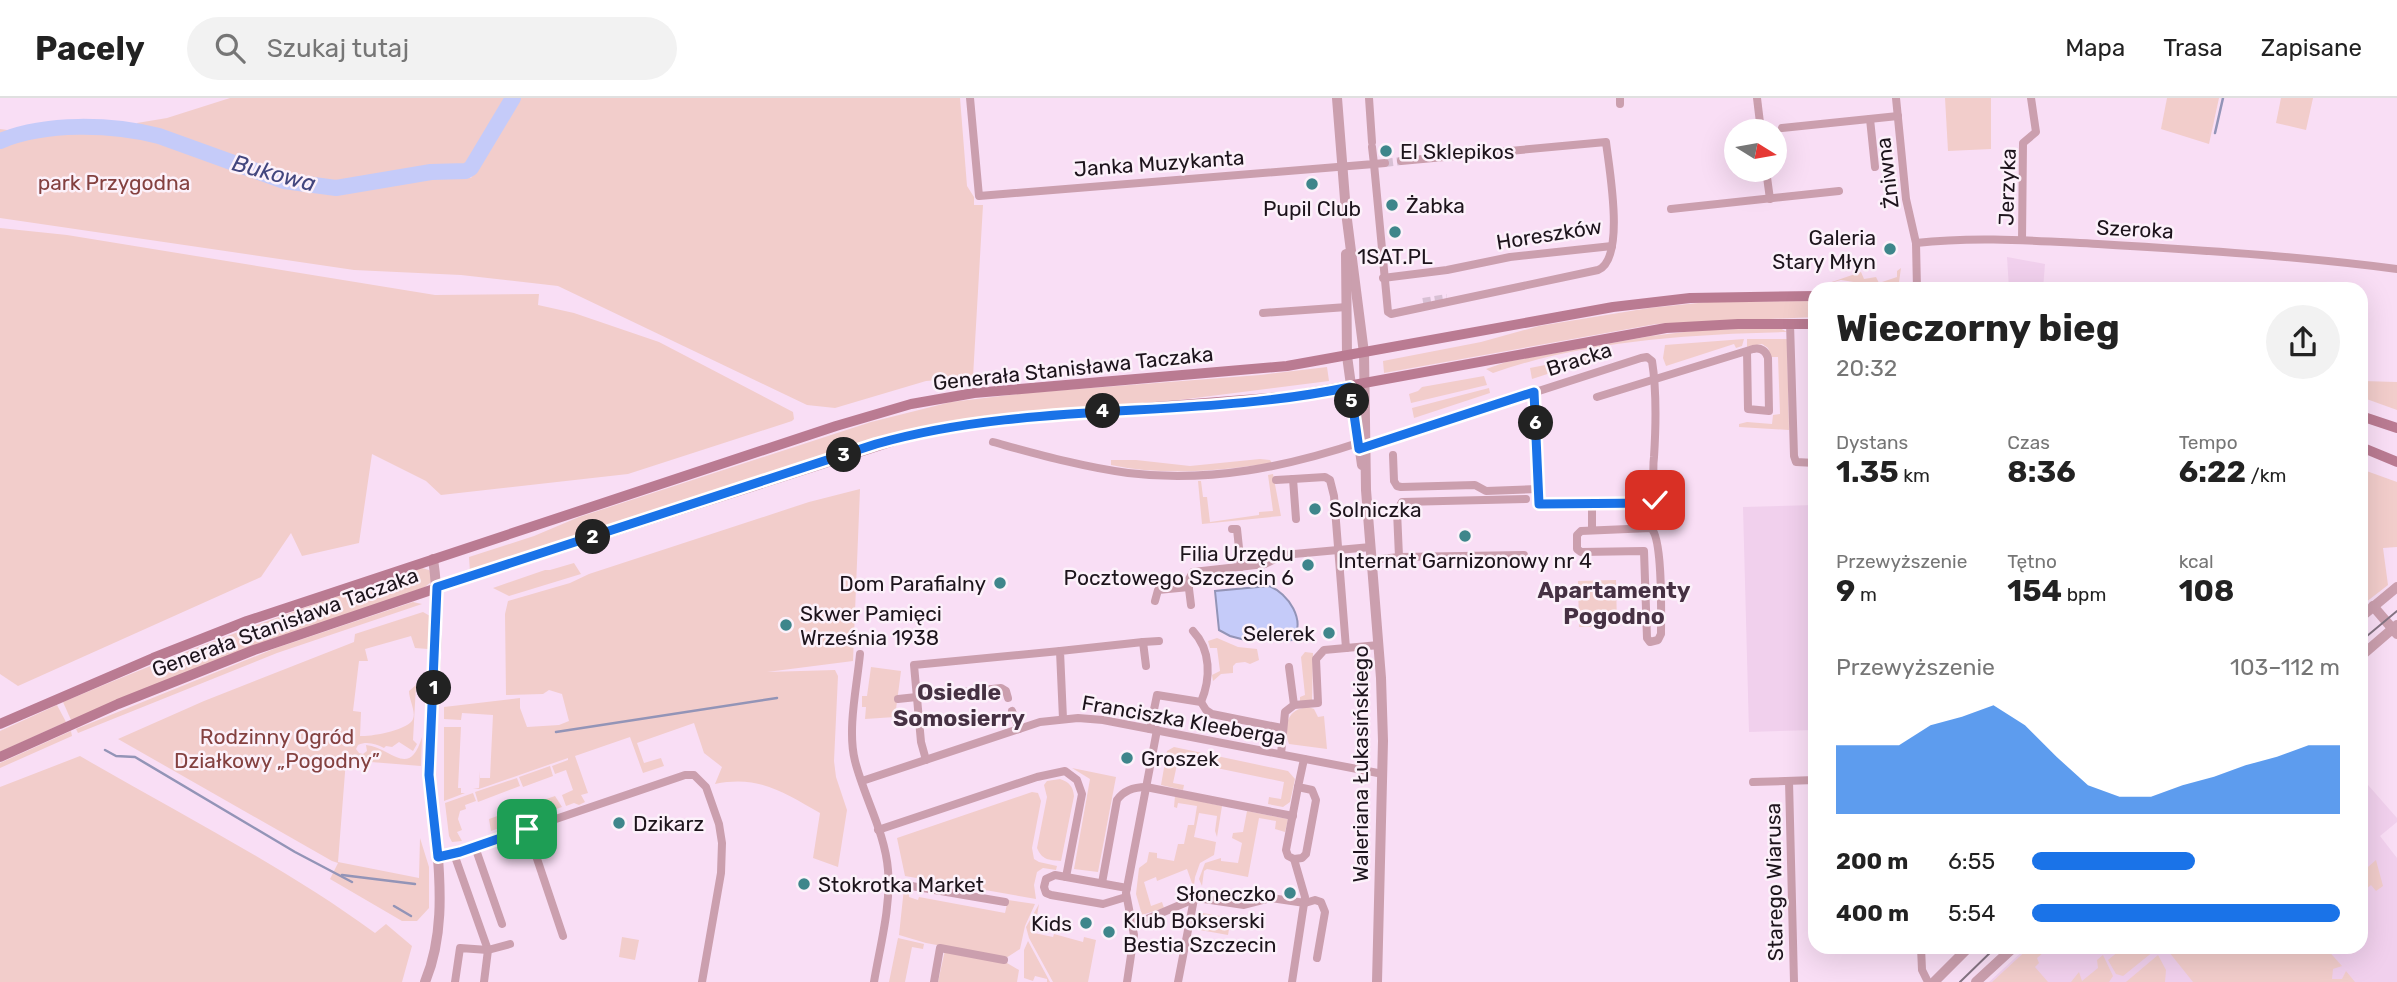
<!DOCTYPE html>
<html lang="pl">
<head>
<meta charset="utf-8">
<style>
	body { margin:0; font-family:Rubik,sans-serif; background:#f2f2f2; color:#222; height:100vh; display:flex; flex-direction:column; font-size:26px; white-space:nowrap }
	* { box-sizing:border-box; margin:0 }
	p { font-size:23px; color:#767676 }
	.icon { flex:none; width:38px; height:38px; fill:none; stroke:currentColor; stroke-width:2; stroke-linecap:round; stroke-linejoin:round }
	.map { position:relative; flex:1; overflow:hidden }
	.sheet { position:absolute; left:1808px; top:184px; width:560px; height:672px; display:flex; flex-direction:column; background:#fff; border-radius:21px; box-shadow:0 7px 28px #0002 }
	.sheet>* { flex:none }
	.needle { width:46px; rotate:101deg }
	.tools { position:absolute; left:1724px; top:21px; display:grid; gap:14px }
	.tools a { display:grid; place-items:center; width:63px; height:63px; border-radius:50%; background:#fff; box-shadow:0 7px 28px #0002; font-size:35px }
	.pin { position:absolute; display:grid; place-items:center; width:60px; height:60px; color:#fff; margin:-30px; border-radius:14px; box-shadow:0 4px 10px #0006 }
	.km { position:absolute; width:35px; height:35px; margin:-18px; border-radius:50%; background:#222; color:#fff; font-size:19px; line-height:35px; text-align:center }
	.round { display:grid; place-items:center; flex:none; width:74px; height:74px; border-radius:37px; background:#f2f2f2 }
	.overview { display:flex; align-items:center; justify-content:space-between; height:119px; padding:0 28px }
	h1 { font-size:38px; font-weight:700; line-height:52px }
	.figures { display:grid; grid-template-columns:repeat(3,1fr); gap:10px; height:119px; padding:7px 28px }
	.figures div { display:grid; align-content:center }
	.figures b { font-size:30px; font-weight:700 }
	.figures small { font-size:19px; font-weight:400 }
	.figures p { font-size:19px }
	.chart { height:196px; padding:14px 28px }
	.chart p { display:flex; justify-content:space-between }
	.chart svg { width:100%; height:126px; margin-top:7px; fill:#1a73e8; opacity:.7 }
	ul { padding:0 28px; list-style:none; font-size:23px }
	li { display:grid; grid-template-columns:112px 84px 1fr; align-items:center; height:52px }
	li i { height:18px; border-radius:9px; background:#1a73e8 }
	header { display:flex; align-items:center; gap:42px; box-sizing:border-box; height:98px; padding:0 35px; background:#fff; border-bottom:2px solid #e0e0e0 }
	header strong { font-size:33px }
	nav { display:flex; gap:38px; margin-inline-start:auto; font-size:24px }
	.search { width:490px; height:63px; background:#f2f2f2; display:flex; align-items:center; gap:18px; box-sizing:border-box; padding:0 24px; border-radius:38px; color:#767676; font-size:26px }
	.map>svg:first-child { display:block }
</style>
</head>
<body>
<header>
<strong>Pacely</strong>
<div class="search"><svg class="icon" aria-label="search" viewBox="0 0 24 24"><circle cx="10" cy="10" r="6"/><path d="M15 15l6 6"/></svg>Szukaj tutaj</div>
<nav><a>Mapa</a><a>Trasa</a><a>Zapisane</a></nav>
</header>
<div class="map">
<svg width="2397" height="884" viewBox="0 0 2397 884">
	<rect width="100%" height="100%" fill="#f9def5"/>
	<g fill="#f1d0ed">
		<path d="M2007 159 2045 166 2043 191H2009Z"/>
		<path d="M1815 407V632L1749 634 1743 409Z"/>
		<path d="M2361 679 2397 720V724L2380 738 2397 760V884H1989L2027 849H2361Z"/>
	</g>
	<g fill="#f2cdcb">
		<path d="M230 0H509L476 54 463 70V79L471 80 520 0H960L967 88 974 99V107H983L973 279 926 283 835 310 807 307 558 188 461 177 354 172 0 120V31L15 33V40C55 31 98 31 138 36L137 25 167 20Z"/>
		<path d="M1945 0H1991V51L1948 53Z"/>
		<path d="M2167 0H2219L2209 46 2161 31Z"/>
		<path d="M2281 0H2313L2306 32 2276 25Z"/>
		<path d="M0 130 67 137 435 197 539 196 538 207 574 215 659 244 793 314 794 321 792 323 628 376 441 397 426 383 372 356 359 445 302 458 291 435 261 479 18 588 0 576Z"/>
		<path d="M1901 170 1899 184 1886 189 1841 182 1823 187 1861 174 1864 181 1876 179 1879 185 1897 179V173Z"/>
		<path d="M1815 203V219L1656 226 1384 275 1383 263 1481 244 1539 228 1649 210 1708 204Z"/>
		<path d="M1780 230 1787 234C1691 236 1583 243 1493 275L1486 271 1506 264 1651 238 1701 232Z"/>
		<path d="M1744 241 1742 248 1736 250 1734 246 1666 268 1663 260 1665 247Z"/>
		<path d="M1747 241H1787L1789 332 1739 329V326L1747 324 1772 326 1773 317 1780 316 1778 259H1771L1768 250 1762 246 1747 249Z"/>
		<path d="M1606 255V257L1532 281 1530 270Z"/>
		<path d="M1327 269 1329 283 1171 303 989 317 934 326 874 342 470 474 469 459 534 438 579 419 871 324 951 304 1026 295 1260 277Z"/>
		<path d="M1484 278 1487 287 1411 305 1409 296 1418 293 1422 289Z"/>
		<path d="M2362 283 2397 284V312L2361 299Z"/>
		<path d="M1489 290 1490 295 1414 320 1412 310Z"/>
		<path d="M1260 361 1270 362 1272 365C1218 373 1164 378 1111 367V362H1136L1190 368Z"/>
		<path d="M2361 371 2397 384V449L2383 450 2388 487 2361 508Z"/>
		<path d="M1273 376 1281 418 1202 426 1198 383H1201L1203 399H1207L1210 424 1259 417V414L1273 413 1268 377Z"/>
		<path d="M860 391 853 563 767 574 835 572 838 578 834 663 836 679 847 712 838 769 813 760 820 715C783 694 759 677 715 686L722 669 704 655 694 625 637 645 644 665 661 660 664 668 643 675 630 639 575 658 588 695 581 697 585 704 579 707 574 705 566 708 562 697 573 692 566 672 555 676 552 668 568 662V660L479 691H473L479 690 480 673V680H490L493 617 462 615 461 622 444 621V609L520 600V610L527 629 559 627 569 623 562 596 549 592 543 596 506 597 505 516 508 503 570 485 589 476 809 404Z"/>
		<path d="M574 465 581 476 509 498 493 490 545 472H550Z"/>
		<path d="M422 470 429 472 432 477 431 484 425 489 71 622 63 604C181 554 300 509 422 470Z"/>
		<path d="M1616 482 1617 528 1579 529 1578 483Z"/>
		<path d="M413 504 422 506 277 555 78 635 76 631 276 550Z"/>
		<path d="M423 514 430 518 428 551 415 550 411 538 365 551 368 563H359L353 613 361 614 360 638C370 639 409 632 413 621 416 613 409 602 409 593L416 587 413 642 417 646 413 653 399 644 392 649 386 648 384 650C376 646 367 643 358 647L356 651 359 655 363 656 367 653 366 647C391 649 409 682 422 639L421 668 346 662 338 764 419 780 420 740 429 769V810L417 823H402L330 781 338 765 332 763 118 641 204 603 354 544 355 536Z"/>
		<path d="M1217 540 1238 549 1257 551 1259 562 1250 566 1245 564 1236 565 1233 568V575L1221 576 1213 583 1212 577 1220 573 1217 550H1210L1208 543Z"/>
		<path d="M1305 554 1313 555 1312 603H1300V599L1305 597 1301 559Z"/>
		<path d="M871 569 901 573 895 619 865 621 866 609H862V598H867Z"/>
		<path d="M57 607 66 624 0 654V633Z"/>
		<path d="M1308 609 1314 611 1318 619 1324 618 1327 651 1289 646C1283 628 1287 611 1308 609Z"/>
		<path d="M444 629H461L458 690H461V695H465L444 703Z"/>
		<path d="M71 633 72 638 0 670V665Z"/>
		<path d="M1174 649 1288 673 1295 681 1290 704 1283 709 1268 706 1269 699 1281 701 1284 684 1178 662 1173 685 1184 687 1183 692 1161 687 1167 653Z"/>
		<path d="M80 658C179 716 282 767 375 835L386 826 412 848 402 884H0V689Z"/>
		<path d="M550 668 553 678 523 689 519 679Z"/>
		<path d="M1072 670 1116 679 1098 774 1074 771 1090 681Z"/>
		<path d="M517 680 520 688 478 704 475 694Z"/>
		<path d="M1060 681C1069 684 1073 688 1074 698L1061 763C1049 762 1042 762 1037 750L1047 699 1044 687 1047 683Z"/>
		<path d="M1032 694 1038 695 1041 703 1032 750 1034 761 1039 764 1057 768 1056 772 1043 770 1037 774 1034 787 1036 801 905 778 897 740Z"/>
		<path d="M473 695 476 703 465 707 466 711 460 713 458 721 462 732 457 734 462 743 452 744 449 738 445 705Z"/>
		<path d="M555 698 562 709 533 719 529 707Z"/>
		<path d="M1175 698 1222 708 1217 739 1215 733 1217 718 1199 715 1194 739 1216 744 1214 757 1200 765 1195 779 1193 797 1187 798 1185 791 1193 788 1187 771 1157 783 1156 779 1144 784 1151 808 1162 804 1164 810 1142 817 1136 796 1139 770 1147 764 1149 754 1157 755V760L1174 763 1178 746H1184L1188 727H1194L1197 708 1178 705 1177 710 1174 709Z"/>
		<path d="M523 709 524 714 527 713 529 720 491 733 489 721Z"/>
		<path d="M1247 713 1288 721 1285 734 1275 731 1276 723 1259 720 1248 779 1207 771 1204 773 1202 788 1199 781 1205 765 1221 760V763L1238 765 1242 745 1232 740 1233 735 1243 734Z"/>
		<path d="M2376 762 2383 788 2376 793 2371 787 2361 795V775Z"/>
		<path d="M904 790H909V799L918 802 919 799 1005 815 1008 802 1035 806 1025 828 1020 851 1006 860 926 845 899 837Z"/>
		<path d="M1039 806 1034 835 1053 839 1054 836 1083 844 1084 839 1096 842 1088 884H1053L1029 840 1026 829Z"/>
		<path d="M1203 815 1231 820 1228 837 1200 832Z"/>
		<path d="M622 839 639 842 635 862 619 859Z"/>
		<path d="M898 840 924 846 923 851 912 849 905 884H889Z"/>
		<path d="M1028 843 1050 884H1047V881L1035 878 1033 883 1024 880V852Z"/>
		<path d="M2030 849H2050L2037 860 2039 865 2035 869 2048 884H1992Z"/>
		<path d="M2118 849H2150L2154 853 2123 878 2116 876 2108 862 2119 853Z"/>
		<path d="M2165 849H2325L2342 868 2333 871 2332 881H2342L2346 873 2355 884H2193Z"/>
		<path d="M945 852 1007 865 1019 872 1017 884H938Z"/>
		<path d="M2103 857 2113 878 2109 884H2071L2079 874 2082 883 2098 870 2097 862Z"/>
		<path d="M2158 857 2166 872 2165 884H2126Z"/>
	</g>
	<path fill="#c5cbf9" stroke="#9394b7" stroke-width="2" d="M1269 488C1288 495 1307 523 1292 542 1269 546 1279 537 1260 532L1251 537 1249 543 1230 538 1219 532 1215 493Z"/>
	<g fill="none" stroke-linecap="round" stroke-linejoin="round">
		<g stroke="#9394b7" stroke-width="2.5">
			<path d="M2215 35 2223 0"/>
			<path d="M556 634 777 600"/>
			<path d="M105 652 116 658 135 659 295 754 352 784"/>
			<path d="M342 777 415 786"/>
			<path d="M394 808 411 818"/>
		</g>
		<path stroke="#c5cbf9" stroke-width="16" d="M0 43C46 24 111 26 159 38L284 83 336 90 431 74 466 73 471 70 513 0"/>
		<g stroke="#d8c0d4" stroke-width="8" stroke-dasharray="8 4" stroke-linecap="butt">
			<path d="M1385 65 1401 63"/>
			<path d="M1423 204 1447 200"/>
		</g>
		<g stroke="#cb9fae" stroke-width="8">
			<path d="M970 0 979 98 1374 66 1372 49"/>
			<path d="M1369 0 1372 44"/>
			<path d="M1620 0V6"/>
			<path d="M1757 0 1761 33"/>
			<path d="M1896 0 1906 101 1916 145 1917 191"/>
			<path d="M1870 21 1875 69"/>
			<path d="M1782 30 1898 18"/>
			<path d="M1385 65 1374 66 1388 214 1391 216 1598 172C1626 161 1609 70 1606 44L1401 63"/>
			<path d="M1766 72 1770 101"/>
			<path d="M1671 111 1839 93"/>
			<path d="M2022 142 2023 45 2036 34 2031 0"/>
			<path d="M1916 145C1977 138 2037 143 2098 146 2198 152 2298 158 2397 171"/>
			<path d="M1383 180 1447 172 1510 159 1612 148"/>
			<path d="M1263 215 1347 209"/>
			<path d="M1790 225 1794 358 1796 364 1815 365"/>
			<path d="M1597 299 1753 251C1761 249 1766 253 1768 260L1769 313 1748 311 1747 253"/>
			<path d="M993 344C1037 356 1082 369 1128 375 1209 385 1287 369 1364 343"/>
			<path d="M1362 350 1641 260 1647 259 1652 263C1657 294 1656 327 1654 359 1652 374 1655 389 1654 404L1539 406 1534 294"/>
			<path d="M1393 357 1394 383 1397 388 1401 389 1475 387 1486 393 1537 391"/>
			<path d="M1276 382 1293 381"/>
			<path d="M1592 406V432"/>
			<path d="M1296 421 1293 381 1325 379 1330 382 1334 398 1346 550 1379 547"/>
			<path d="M1651 430C1663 441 1661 516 1661 536L1658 542 1650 544 1647 540 1644 453 1581 454 1577 451V437L1581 433Z"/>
			<path d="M1232 431H1237L1241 469"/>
			<path d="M1399 459 1524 457"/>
			<path d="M1372 462 1399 459 1397 413 1402 404 1526 401"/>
			<path d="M1155 503 1158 492 1189 489"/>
			<path d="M1191 507 1188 483 1193 474 1265 466 1283 457 1371 449"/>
			<path d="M1193 533C1211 552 1211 580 1201 604"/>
			<path d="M1143 544 1159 543"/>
			<path d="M860 556C857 588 847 632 855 663 864 699 885 734 888 772 891 809 880 848 874 884"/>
			<path d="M898 601 1001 590 1006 593 1008 600"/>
			<path d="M1294 607 1318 605 1316 561 1324 552 1346 550"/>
			<path d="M1012 613 1019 631"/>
			<path d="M1063 621 1060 553 1143 544 1146 568"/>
			<path d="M1150 631 1157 597 1201 604 1206 612 1212 616 1282 630"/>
			<path d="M1281 656 1285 614 1294 607 1289 569"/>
			<path d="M926 662 921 644 914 567 1060 553"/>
			<path d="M862 683 1040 624 1078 620 1103 622 1383 676"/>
			<path d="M1789 683 1794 884"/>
			<path d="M1753 684 1815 682"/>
			<path d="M527 731 563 838"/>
			<path d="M878 732 1037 679 1065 673 1077 682 1082 696 1066 779"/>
			<path d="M475 749 502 826"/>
			<path d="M454 756 488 852 484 884"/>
			<path d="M437 759 465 752 685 677H694L706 689 719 726 722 745 721 775 702 884"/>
			<path d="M1294 761 1302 760 1306 756 1316 702 1312 692 1298 689 1304 661"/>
			<path d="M888 784 1005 804"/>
			<path d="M1102 785 1117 702C1124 692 1134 689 1146 689L1293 718"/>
			<path d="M1126 799 1103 806 1051 797 1046 795 1044 789 1046 781 1055 777 1127 790"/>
			<path d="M1133 827 1194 801"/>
			<path d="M1921 849 1922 872 1928 884"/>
			<path d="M455 884 460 850 488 852 510 846"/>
			<path d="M934 884 940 850 1004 862"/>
			<path d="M1127 884 1134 837 1126 795 1157 632"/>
			<path d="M1178 884 1194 801 1197 800 1244 807 1271 800 1305 805 1315 802 1321 804 1325 814 1317 860"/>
			<path d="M1292 884 1305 799 1294 761 1288 758 1286 752 1298 689"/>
		</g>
		<g stroke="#cb9fae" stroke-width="10">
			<path d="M1337 0 1346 114 1364 255 1366 392 1381 580 1383 643 1377 884"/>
			<path d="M1346 156 1347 258 1362 367"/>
			<path d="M2373 508 2397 536"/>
			<path d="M2361 519 2397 489"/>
			<path d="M2361 558 2397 527"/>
			<path d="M425 884C443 841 441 793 437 747 434 724 430 702 430 679 429 606 444 533 433 461"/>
			<path d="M1934 884 1969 849"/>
			<path d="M1976 884 2014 849"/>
		</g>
		<g stroke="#ba7b92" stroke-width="10">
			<path d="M2361 318 2397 330"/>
			<path d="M2361 349 2397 364"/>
			<path d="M0 626 153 560 247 523 836 328 911 306 974 295 1287 268 1613 209 1690 200 1815 198"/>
			<path d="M0 659 118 606 254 552 437 490 909 338 952 328 992 322 1293 298 1666 230 1738 226H1815"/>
		</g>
		<g stroke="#847382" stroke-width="2">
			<path d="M2361 543 2397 513"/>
			<path d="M1960 884 1996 849"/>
		</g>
	</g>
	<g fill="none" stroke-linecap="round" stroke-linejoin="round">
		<g stroke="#fff" stroke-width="14">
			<path id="route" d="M527 731 460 754 438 759 429 677 437 489 876 346C1031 302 1194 322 1350 289L1359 351 1534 294 1539 406 1652 405 1655 402"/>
		</g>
		<use href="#route" stroke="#1a73e8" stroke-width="9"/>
	</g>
	<g fill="#3e868b" stroke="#fcf1fa" stroke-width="2.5">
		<circle cx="1386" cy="53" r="7"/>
		<circle cx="1312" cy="86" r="7"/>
		<circle cx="1392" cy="107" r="7"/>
		<circle cx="1395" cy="134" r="7"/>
		<circle cx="1890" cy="151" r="7"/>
		<circle cx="1315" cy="411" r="7"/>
		<circle cx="1465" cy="438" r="7"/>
		<circle cx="1308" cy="467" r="7"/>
		<circle cx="1000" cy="485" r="7"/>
		<circle cx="786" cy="527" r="7"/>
		<circle cx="1329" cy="535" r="7"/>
		<circle cx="1127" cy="660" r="7"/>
		<circle cx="619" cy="725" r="7"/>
		<circle cx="804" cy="786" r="7"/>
		<circle cx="1290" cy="795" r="7"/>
		<circle cx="1086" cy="825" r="7"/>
		<circle cx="1109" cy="834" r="7"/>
	</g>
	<g text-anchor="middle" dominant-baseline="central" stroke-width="5" stroke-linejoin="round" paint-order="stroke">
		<g font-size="21" fill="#1d141c" stroke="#fcf1fa" text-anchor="start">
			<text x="1400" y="53">El Sklepikos</text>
			<text x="1406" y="107">Żabka</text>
			<text x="1312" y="110" text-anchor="middle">Pupil Club</text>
			<text x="1876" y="139" text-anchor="end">Galeria<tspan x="1876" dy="24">Stary Młyn</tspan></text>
			<text x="1395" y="158" text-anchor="middle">1SAT.PL</text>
			<text x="1329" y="411">Solniczka</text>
			<text x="1294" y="455" text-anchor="end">Filia Urzędu<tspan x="1294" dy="24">Pocztowego Szczecin 6</tspan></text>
			<text x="1465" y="462" text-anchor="middle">Internat Garnizonowy nr 4</text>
			<text x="986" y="485" text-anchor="end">Dom Parafialny</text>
			<text x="800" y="515">Skwer Pamięci<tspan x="800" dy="24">Września 1938</tspan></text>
			<text x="1315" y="535" text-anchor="end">Selerek</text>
			<text x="1141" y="660">Groszek</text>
			<text x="633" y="725">Dzikarz</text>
			<text x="818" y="786">Stokrotka Market</text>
			<text x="1276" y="795" text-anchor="end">Słoneczko</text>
			<text x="1123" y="822">Klub Bokserski<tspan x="1123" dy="24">Bestia Szczecin</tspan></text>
			<text x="1072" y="825" text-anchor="end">Kids</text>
		</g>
		<g font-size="21" fill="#1d141c" stroke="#fcf1fa">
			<text transform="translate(1159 65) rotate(-4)">Janka Muzykanta</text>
			<text transform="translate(1887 75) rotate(-97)">Żniwna</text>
			<text transform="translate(2007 89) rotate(-88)">Jerzyka</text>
			<text transform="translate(2135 131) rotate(3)">Szeroka</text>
			<text transform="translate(1549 136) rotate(-9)">Horeszków</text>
			<text transform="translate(1579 261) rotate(-18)">Bracka</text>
			<text transform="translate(1073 270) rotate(-6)">Generała Stanisława Taczaka</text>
			<text transform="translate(285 524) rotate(-20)">Generała Stanisława Taczaka</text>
			<text transform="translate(1184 622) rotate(10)">Franciszka Kleeberga</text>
			<text transform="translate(1360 666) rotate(-90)">Waleriana Łukasińskiego</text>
			<text transform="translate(1774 784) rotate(-91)">Starego Wiarusa</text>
		</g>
		<g font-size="21" fill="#844140" stroke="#fcf1fa">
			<text x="114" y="84">park Przygodna</text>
			<text x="277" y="638">Rodzinny Ogród<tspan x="277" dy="24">Działkowy „Pogodny”</tspan></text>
		</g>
		<g font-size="23" font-style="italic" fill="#42467e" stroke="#fcf1fa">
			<text transform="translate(274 75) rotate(15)">Bukowa</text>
		</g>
		<g font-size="23" font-weight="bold" fill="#463143" stroke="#fcf1fa">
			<text x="1614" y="492">Apartamenty<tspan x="1614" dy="26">Pogodno</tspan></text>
			<text x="959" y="594">Osiedle<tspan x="959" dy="26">Somosierry</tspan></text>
		</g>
	</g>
</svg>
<div class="tools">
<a><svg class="needle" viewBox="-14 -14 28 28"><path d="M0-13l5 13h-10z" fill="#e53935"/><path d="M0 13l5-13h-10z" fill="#767676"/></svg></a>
</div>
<div class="pin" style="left:527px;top:731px;background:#1e9e55"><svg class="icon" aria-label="arrive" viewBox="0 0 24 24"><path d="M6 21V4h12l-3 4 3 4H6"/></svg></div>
<div class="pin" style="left:1655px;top:402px;background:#d93025"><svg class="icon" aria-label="check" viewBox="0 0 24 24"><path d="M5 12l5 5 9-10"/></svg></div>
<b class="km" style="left:434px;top:590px">1</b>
<b class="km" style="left:593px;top:439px">2</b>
<b class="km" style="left:844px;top:357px">3</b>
<b class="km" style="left:1103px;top:313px">4</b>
<b class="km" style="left:1352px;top:303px">5</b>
<b class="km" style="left:1536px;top:325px">6</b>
<section class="sheet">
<div class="overview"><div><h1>Wieczorny bieg</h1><p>20:32</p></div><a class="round"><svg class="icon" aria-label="share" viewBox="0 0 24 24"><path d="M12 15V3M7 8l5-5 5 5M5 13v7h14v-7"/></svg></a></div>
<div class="figures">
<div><p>Dystans</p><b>1.35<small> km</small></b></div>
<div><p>Czas</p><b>8:36</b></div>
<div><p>Tempo</p><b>6:22<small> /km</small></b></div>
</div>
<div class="figures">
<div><p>Przewyższenie</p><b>9<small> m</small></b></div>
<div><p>Tętno</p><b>154<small> bpm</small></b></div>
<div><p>kcal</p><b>108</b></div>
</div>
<div class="chart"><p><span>Przewyższenie</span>103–112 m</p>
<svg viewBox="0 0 160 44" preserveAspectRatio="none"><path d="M0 44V20L10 20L20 20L30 13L40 10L50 6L60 13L70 24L80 34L90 38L100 38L110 34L120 31L130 27L140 24L150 20L160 20V44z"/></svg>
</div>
<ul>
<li><b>200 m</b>6:55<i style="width:53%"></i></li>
<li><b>400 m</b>5:54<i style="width:100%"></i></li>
</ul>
</section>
</div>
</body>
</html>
